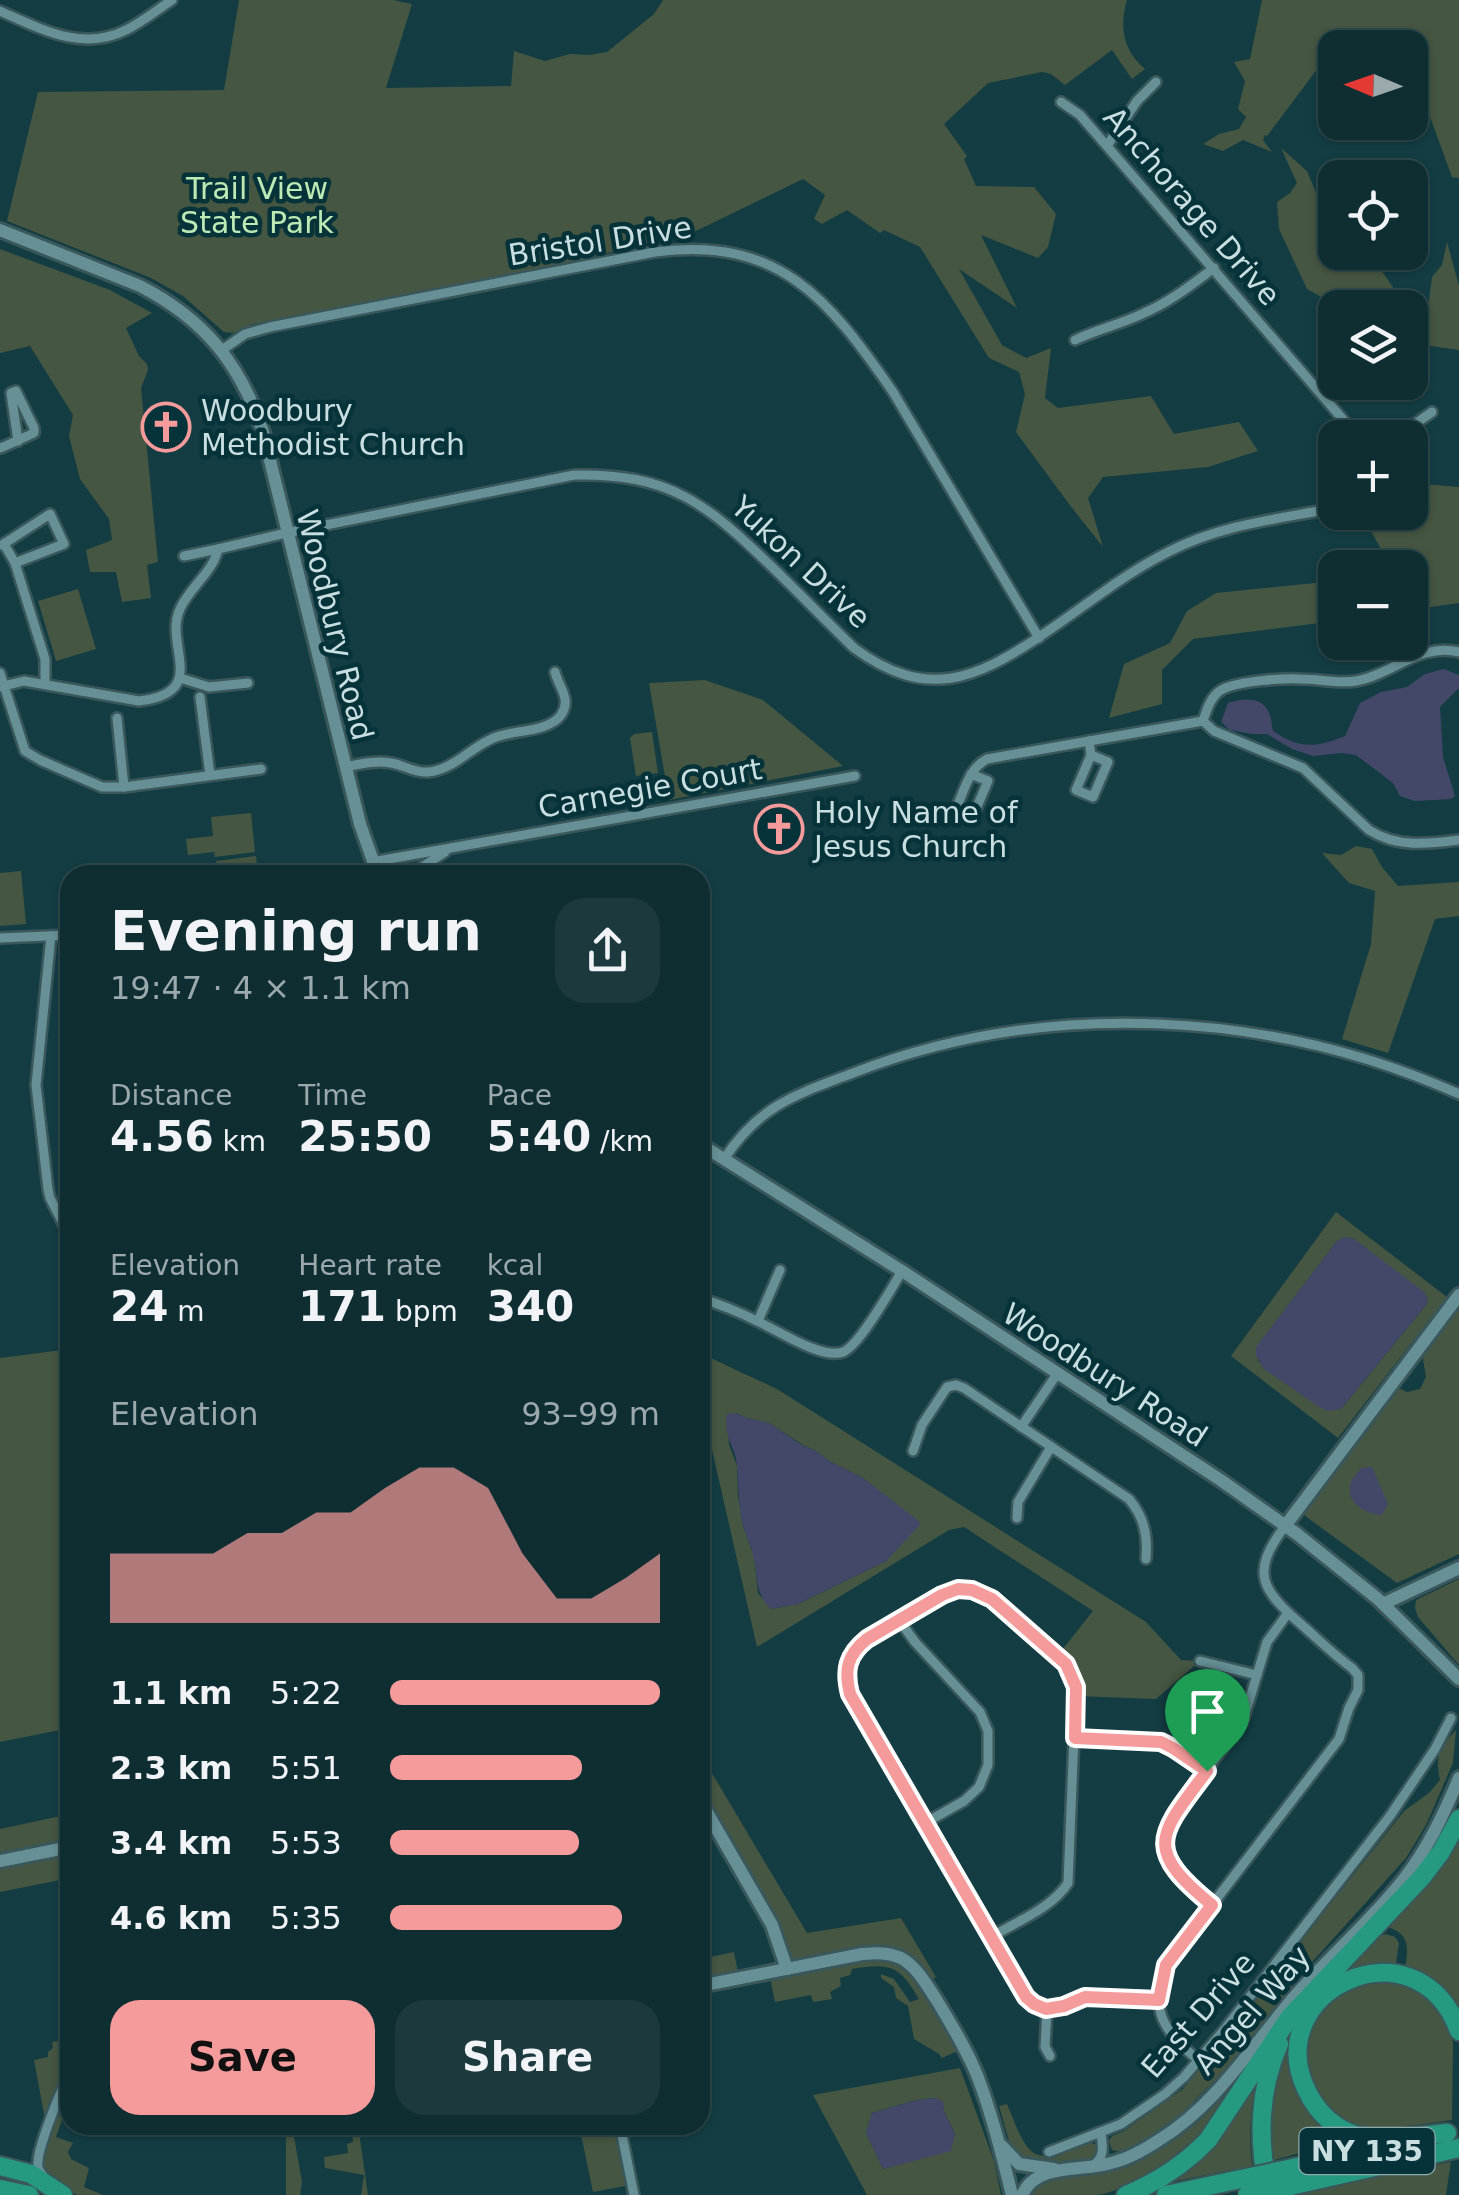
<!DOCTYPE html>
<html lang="en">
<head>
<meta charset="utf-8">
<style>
	body { margin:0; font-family:"DejaVu Sans",sans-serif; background:#1c3a3e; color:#f1f3f6; height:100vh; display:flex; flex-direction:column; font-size:38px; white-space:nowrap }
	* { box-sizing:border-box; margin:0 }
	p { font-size:32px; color:#9ba8ac }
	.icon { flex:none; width:55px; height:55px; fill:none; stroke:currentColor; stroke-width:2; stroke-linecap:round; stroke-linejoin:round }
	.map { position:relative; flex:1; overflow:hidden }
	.side { position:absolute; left:60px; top:865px; width:650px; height:1270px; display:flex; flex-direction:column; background:#0e2e32; border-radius:30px; box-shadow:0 2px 8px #0004,0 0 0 2px #2e4a4d }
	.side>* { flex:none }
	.needle { width:65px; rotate:272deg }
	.fabs { position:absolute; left:1318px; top:30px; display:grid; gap:20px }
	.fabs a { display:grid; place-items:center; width:110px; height:110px; border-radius:20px; background:#0e2e32; box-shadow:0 2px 8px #0004,0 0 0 2px #2e4a4d; font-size:50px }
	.pin { position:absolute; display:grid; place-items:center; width:85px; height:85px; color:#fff; margin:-102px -42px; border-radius:50% 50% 50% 0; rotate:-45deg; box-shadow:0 0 10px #0007 }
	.pin .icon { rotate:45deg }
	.round { display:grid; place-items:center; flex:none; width:105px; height:105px; border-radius:30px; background:#1c3a3e }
	.headline { display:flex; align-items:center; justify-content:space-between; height:170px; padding:0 50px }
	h1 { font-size:55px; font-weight:700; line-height:75px }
	.stats { display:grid; grid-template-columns:repeat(3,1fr); gap:15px; height:170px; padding:10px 50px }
	.stats div { display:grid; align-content:center }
	.stats b { font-size:42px; font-weight:700 }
	.stats small { font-size:28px; font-weight:400 }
	.stats p { font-size:28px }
	.chart { height:280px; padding:20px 50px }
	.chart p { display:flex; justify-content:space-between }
	.chart svg { width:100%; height:180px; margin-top:10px; fill:#f59b9b; opacity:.7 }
	.cta { display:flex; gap:20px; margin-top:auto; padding:20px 50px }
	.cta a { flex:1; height:115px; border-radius:30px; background:#f59b9b; color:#111; font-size:40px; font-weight:700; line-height:115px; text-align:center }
	.cta a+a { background:#1c3a3e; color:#f1f3f6 }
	ul { padding:0 50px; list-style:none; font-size:32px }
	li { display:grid; grid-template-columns:160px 120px 1fr; align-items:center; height:75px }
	li i { height:25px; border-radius:12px; background:#f59b9b }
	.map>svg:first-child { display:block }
</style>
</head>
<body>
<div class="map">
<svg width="1459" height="2195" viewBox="0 0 1459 2195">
	<rect width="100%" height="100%" fill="#133d43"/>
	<g fill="#455642" fill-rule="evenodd">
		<path d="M239 0H393L412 4 386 88 511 86 514 51 545 61 570 54 589 55 607 52 654 14 663 0H1127C1119 27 1123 51 1145 69L1132 79 1112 50 1065 85 1051 74 1042 72 988 83 944 124 967 156 964 159 976 186 1034 187 1056 214 1048 247 1038 258 981 235 1017 308 959 269 1002 345 1026 358 1051 348 1045 398 1058 408 1151 396 1174 434 1239 422 1258 451 1208 467 1103 477 1088 498 1103 547 1069 504 1016 432 1025 394 1019 372 989 358 920 247 884 230 880 233 847 210 822 224 814 219 825 195 803 179 698 230 573 262 253 324 233 333 224 332 183 296 151 278 7 221 38 92 224 90Z"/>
		<path d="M1262 0H1459V178L1452 177 1410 62V48L1369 47 1349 31 1336 33 1319 55 1318 68 1267 136 1265 135 1263 140 1272 152 1243 140 1223 151 1203 144 1219 134 1239 129 1246 117 1238 109 1245 81 1234 62 1250 59Z"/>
		<path d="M1281 148 1307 171 1335 239V252L1348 253 1361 262 1379 267 1399 296 1416 307 1429 301 1432 277 1442 265 1447 242 1459 286V350L1418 344 1410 347V308L1339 307 1307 289 1279 229 1277 202 1290 193 1297 183Z"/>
		<path d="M0 249 110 290 152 313 126 328 139 356 147 364 148 370 141 388 158 562 147 565 151 598 122 602 116 572H90L86 550 112 540 109 519 80 479 69 436 73 415 30 346 0 353Z"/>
		<path d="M1410 483 1459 487V603L1410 610V568L1391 567 1361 513 1410 512Z"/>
		<path d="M1335 581V621L1193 639 1162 670V704L1109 718 1124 664 1170 643 1187 611 1216 593Z"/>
		<path d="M78 589 96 649 56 661 38 601Z"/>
		<path d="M705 680 763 700 843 766 669 800 649 683Z"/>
		<path d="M652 732 658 773 636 776 630 738 634 734Z"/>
		<path d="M251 813 255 852 215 857 214 852 188 855 186 839 213 836 211 817Z"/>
		<path d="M1356 846 1372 849 1382 867 1398 886 1459 882V916L1435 919 1388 1053 1342 1039 1371 944 1375 891 1349 883 1322 853 1341 855Z"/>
		<path d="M256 856 258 875H218L216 861Z"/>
		<path d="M21 871 26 924 0 926V873Z"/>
		<path d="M1336 1212 1447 1297 1338 1438 1231 1356ZM1345 1237 1354 1239 1428 1298 1426 1305 1341 1409 1258 1361 1257 1347 1337 1241Z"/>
		<path d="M1459 1303V1554L1397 1583 1301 1513 1393 1391 1401 1389 1407 1392 1420 1389 1426 1377 1422 1353Z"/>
		<path d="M70 1349V1728L0 1742V1358Z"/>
		<path d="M700 1353 777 1389 1146 1622 1181 1660 1200 1661 1156 1699 1076 1696V1687L1058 1655 1093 1611 964 1527 949 1530 757 1647 700 1397V1387L704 1376 700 1374ZM736 1413 747 1418 769 1423 803 1445 816 1451 829 1461 863 1478 919 1522 886 1561 798 1604 771 1609 758 1593 754 1556 743 1526 738 1496 737 1466 729 1444 727 1415Z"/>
		<path d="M1459 1579V1665L1418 1617 1415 1608 1416 1600Z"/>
		<path d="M1456 1730 1453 1763 1426 1825 1406 1858 1295 1981 1229 2066 1186 2109 1160 2131 1125 2150 1121 2152 1112 2150 1109 2141 1112 2136 1124 2131 1183 2089 1404 1811 1429 1793 1440 1780C1435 1756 1439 1748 1456 1730Z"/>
		<path d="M700 1753 807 1933 901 1918 936 1977 926 1983 964 2048 942 2058 939 2054 914 2039 908 2006 896 1998 894 1987 881 1978V1974L894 1979 910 2002 919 1999C899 1965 890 1963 852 1969L850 1975 840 1978 841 1986 830 1992 832 1999 813 2002 811 1995 775 2002 769 1973 786 1969 776 1933 720 1835 700 1840Z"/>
		<path d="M70 1814V1878L0 1892V1829Z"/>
		<path d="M1459 1828V2020L1405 1970C1409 1944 1410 1933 1382 1925Z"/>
		<path d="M1386 1934 1395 1937 1399 1943 1396 1963 1389 1967 1347 1974 1344 1969 1375 1937Z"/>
		<path d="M734 1952 739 1978 700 1986V1959Z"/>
		<path d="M1371 1979 1400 1982 1423 1993 1444 2017 1453 2042 1452 2120 1404 2127 1366 2129 1329 2114 1309 2087 1303 2045 1319 2007 1340 1988Z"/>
		<path d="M1301 2011H1304L1293 2030 1288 2047 1291 2048C1292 2100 1309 2112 1350 2139L1267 2162 1263 2138 1282 2044Z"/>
		<path d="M70 2039V2075L61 2091 70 2096 56 2137 73 2143 68 2152 71 2159 89 2168 84 2187 103 2195H77L62 2186 31 2174 47 2130 34 2060 48 2057V2052L53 2048 52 2042Z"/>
		<path d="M1262 2043C1226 2101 1199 2156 1133 2183 1121 2188 1108 2194 1095 2195 1073 2195 1048 2195 1025 2195L1038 2180 1152 2147Z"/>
		<path d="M960 2068 994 2161 1001 2195H867L813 2095ZM935 2098 942 2101 944 2111 955 2134 950 2150 883 2169 866 2133 872 2113C894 2107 913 2099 935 2098Z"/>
		<path d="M1256 2079C1248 2122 1248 2153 1258 2195H1238L1232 2170 1155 2185Z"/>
		<path d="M1007 2104C1029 2158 1031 2169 1089 2142L1097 2145 1098 2153 1093 2161C1074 2164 1027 2172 1015 2153 1007 2140 1004 2121 999 2106Z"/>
		<path d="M286 2125H292L302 2182 300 2195H286Z"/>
		<path d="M342 2125H358L368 2195H361L364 2175 325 2168 324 2157 348 2153 347 2144 353 2142 352 2132 343 2133Z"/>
		<path d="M579 2125H619L630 2185 593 2192Z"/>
		<path d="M1451 2162 1446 2195H1291L1440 2164Z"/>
	</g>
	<g fill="#434869">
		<path d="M1444 669 1459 675V688L1440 707 1443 757 1455 796 1451 799 1415 801 1400 796 1393 783 1356 755 1341 753 1313 756 1292 749 1267 734H1252L1230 730 1221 722 1228 703C1242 698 1263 696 1269 713 1272 718 1271 725 1273 731 1299 749 1316 748 1345 736L1360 703 1381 692 1407 687 1425 674Z"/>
		<path d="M1345 1237 1354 1239 1423 1291 1428 1298 1426 1305 1341 1409 1328 1411 1319 1407 1263 1368 1256 1355V1347L1337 1241Z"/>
		<path d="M736 1413 747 1418 769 1423 802 1445 816 1451 829 1461 863 1478 920 1522 919 1526 886 1561 798 1604 771 1609C755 1594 758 1579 754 1559 752 1546 745 1534 742 1522 738 1504 739 1485 737 1467 736 1446 723 1439 727 1414Z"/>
		<path d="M1372 1467 1388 1504 1382 1515C1366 1514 1344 1503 1351 1482 1353 1477 1358 1473 1361 1468Z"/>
		<path d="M935 2098 943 2101 944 2111 955 2134 951 2151 883 2169 866 2133 872 2113C894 2107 913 2099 935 2098Z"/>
	</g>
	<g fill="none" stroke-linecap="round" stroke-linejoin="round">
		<g stroke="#3a575b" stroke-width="14">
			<g id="street">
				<path d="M0 11C41 29 82 52 126 30 142 22 157 10 172 0"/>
				<path d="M1061 102 1080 115 1359 438"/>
				<path d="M1107 146 1137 101 1156 82"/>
				<path d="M1075 340C1098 329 1122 324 1144 313 1170 302 1191 285 1214 268"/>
				<path d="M222 350 245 334 270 327 655 252C779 236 828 298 893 392L1039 638"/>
				<path d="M1358 436 1415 424 1432 412"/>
				<path d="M0 448 3 447 34 433V428L16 391 11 393 18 441"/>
				<path d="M4 544 15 563 45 659V684"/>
				<path d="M2 545 50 514 64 544 15 563"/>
				<path d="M184 556 218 549"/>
				<path d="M1459 652C1420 642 1392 675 1356 681 1337 684 1320 679 1301 679 1282 678 1240 681 1223 689 1211 695 1207 709 1203 721L1214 731 1303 768 1369 830C1397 848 1428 844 1459 840"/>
				<path d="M0 673 25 751 40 760 102 787H124L261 769"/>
				<path d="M180 678 209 687 248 683"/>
				<path d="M0 687 24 681 139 701C211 693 163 645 180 609 189 588 214 571 218 549L286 533 574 475C669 473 706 503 771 566 799 593 826 621 854 648 926 701 975 680 1042 635 1084 607 1125 573 1170 551 1219 526 1271 520 1324 510L1335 505"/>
				<path d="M200 697 210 775"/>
				<path d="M117 718 124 787"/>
				<path d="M1089 741 1091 755 1076 790 1093 797 1108 762 1091 755"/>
				<path d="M345 767C360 764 376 760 391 763 404 765 414 773 428 772 454 770 473 745 496 737 515 730 549 732 561 715 572 699 559 688 555 672"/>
				<path d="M971 774 988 781 973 816 956 809C964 791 969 768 987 759L1203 721"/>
				<path d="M372 862 855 776"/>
				<path d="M410 875 445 852"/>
				<path d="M51 936 36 1085 48 1189 50 1198 70 1237"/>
				<path d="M0 938 70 935"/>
				<path d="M724 1159C760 1105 795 1095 853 1073 1046 998 1271 1010 1459 1094"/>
				<path d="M700 1298C719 1304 739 1312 757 1321 777 1330 822 1360 843 1352 860 1345 891 1289 902 1271"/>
				<path d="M758 1321 780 1270"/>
				<path d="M1021 1427 1057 1374"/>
				<path d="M913 1451 922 1425 947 1387 956 1385 964 1388 1129 1499C1144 1517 1148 1535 1146 1559"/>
				<path d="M1017 1518 1018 1502 1051 1447"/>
				<path d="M899 1620 915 1642 980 1712 988 1731V1765L979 1787 964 1801 925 1823"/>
				<path d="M1200 1661 1257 1675"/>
				<path d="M1075 1738 1161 1742 1173 1747 1207 1771"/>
				<path d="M1211 1905C1182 1880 1152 1860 1172 1817L1243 1721 1267 1642 1288 1613"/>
				<path d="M991 1937C1016 1922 1052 1908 1068 1883L1076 1687 1070 1670 1058 1655 992 1599 972 1590 958 1589 942 1595 867 1639C847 1655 844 1670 851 1694L1026 1997 1034 2004 1047 2009 1064 2006 1085 1997 1159 2000"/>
				<path d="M1047 2009 1045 2047 1050 2056"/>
				<path d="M1198 2060C1163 2030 1149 2011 1166 1965L1339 1739 1349 1708 1358 1690V1675L1352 1668C1334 1655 1319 1640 1303 1626 1262 1590 1249 1574 1285 1526"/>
				<path d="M620 2125 634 2195"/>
				<path d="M1049 2152 1121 2124 1165 2094 1184 2077 1224 2030 1390 1816 1435 1749 1451 1718"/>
				<path d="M1092 2166C1105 2158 1103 2147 1101 2134"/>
				<path d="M43 2176C39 2170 37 2169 38 2161 39 2146 61 2087 70 2075"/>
			</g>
		</g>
		<g stroke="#3a575b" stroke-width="18">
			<g id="secondary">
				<path d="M0 230 140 286C204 319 240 363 263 432L360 824 378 875"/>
				<path d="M700 1144 902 1271 1222 1481 1297 1534 1378 1599 1459 1679"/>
				<path d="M1285 1526 1459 1295"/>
				<path d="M1383 1604 1459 1568"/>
				<path d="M700 1800 772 1925 787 1969"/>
				<path d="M0 1861 70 1847"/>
				<path d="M700 1986 862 1954C876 1953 888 1952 901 1958 917 1967 926 1984 936 1999 951 2024 966 2048 977 2075 992 2114 1002 2155 1012 2195"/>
				<path d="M1002 2146 1019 2164 1054 2169"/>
				<path d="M1022 2195C1037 2162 1081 2172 1111 2163 1128 2159 1144 2150 1159 2140 1216 2105 1252 2046 1295 1996 1330 1956 1371 1921 1404 1879 1428 1848 1444 1814 1459 1778"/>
			</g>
		</g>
		<g stroke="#3a575b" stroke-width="22">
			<g id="highway">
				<path d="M1447 2133C1421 2135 1389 2143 1363 2137 1337 2132 1317 2113 1306 2089 1260 1989 1417 1917 1459 2031"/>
				<path d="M0 2166 31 2174 63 2195"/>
				<path d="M1288 2169 1390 2146"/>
				<path d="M1267 2185C1258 2136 1259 2090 1279 2044"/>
				<path d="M1290 2186 1459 2148"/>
				<path d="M0 2189 29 2195"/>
				<path d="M1126 2195C1158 2182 1184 2165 1208 2140L1289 2018 1422 1877 1441 1852 1459 1819"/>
				<path d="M1166 2195 1236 2180"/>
			</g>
		</g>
		<use href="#street" stroke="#669096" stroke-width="9"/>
		<use href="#secondary" stroke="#669096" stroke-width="12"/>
		<use href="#highway" stroke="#269a81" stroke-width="18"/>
		<g stroke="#3a575b" stroke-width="22" stroke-linecap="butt">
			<g id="highway-bridge">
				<path d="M1236 2180 1288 2169"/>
				<path d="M1247 2195 1290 2186"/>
			</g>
		</g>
		<use href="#highway-bridge" stroke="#269a81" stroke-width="18"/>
	</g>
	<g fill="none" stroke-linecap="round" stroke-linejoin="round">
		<g stroke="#fff" stroke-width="20">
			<path id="route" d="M958 1589 972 1590 992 1599 1066 1664 1076 1687 1075 1738 1161 1742 1173 1748 1207 1771C1159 1835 1142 1848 1212 1905L1166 1965 1159 2000 1085 1997 1064 2006 1046 2009 1034 2004 1026 1997 850 1694C844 1670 847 1655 867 1639L942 1595Z"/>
		</g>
		<use href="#route" stroke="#f59b9b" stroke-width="12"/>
	</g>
	<defs>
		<g id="church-ring" transform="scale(2.5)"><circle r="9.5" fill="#063339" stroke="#f59b9b" stroke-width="1.5"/><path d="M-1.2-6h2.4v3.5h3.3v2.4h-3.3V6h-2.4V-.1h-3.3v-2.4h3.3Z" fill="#f59b9b"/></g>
	</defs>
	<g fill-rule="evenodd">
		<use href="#church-ring" x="166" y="427"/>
		<use href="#church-ring" x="779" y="829"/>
	</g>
	<g text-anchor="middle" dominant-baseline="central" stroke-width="9" stroke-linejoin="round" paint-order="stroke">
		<rect fill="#063339" stroke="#8eabaf" stroke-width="2.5" x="1299.5" y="2128" width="135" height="46" rx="8"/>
		<g font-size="28" font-weight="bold" fill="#c8dee1">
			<text x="1367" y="2151">NY 135</text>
		</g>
		<g font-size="30" fill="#bde9b4" stroke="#063339">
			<text x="257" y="188">Trail View<tspan x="257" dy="34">State Park</tspan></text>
		</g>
		<g font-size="30" fill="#c8dee1" stroke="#063339">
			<text transform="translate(1192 206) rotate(49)">Anchorage Drive</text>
			<text transform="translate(600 241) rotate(-9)">Bristol Drive</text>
			<text transform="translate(801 562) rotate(43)">Yukon Drive</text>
			<text transform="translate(335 625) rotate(76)">Woodbury Road</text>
			<text transform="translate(650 788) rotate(-10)">Carnegie Court</text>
			<text transform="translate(1105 1375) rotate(33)">Woodbury Road</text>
			<text transform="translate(1252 2010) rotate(-49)">Angel Way</text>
			<text transform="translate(1198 2015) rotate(-49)">East Drive</text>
		</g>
		<g font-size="30" fill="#c8dee1" stroke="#063339" text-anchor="start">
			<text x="201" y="410">Woodbury<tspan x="201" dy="34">Methodist Church</tspan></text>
			<text x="814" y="812">Holy Name of<tspan x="814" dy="34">Jesus Church</tspan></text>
		</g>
	</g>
</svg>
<div class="fabs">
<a><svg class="needle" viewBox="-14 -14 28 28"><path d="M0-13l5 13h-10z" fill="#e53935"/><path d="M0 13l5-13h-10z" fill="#9ba8ac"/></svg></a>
<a><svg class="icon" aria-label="locate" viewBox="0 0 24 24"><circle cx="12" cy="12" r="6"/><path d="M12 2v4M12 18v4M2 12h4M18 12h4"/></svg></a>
<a><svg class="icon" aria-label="layers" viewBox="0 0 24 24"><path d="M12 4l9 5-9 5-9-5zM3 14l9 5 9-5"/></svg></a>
<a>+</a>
<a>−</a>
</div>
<div class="pin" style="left:1207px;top:1771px;background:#1e9e55"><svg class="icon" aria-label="arrive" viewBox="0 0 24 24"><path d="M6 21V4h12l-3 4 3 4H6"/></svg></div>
<section class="side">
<div class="headline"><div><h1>Evening run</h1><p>19:47 · 4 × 1.1 km</p></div><a class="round"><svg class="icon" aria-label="share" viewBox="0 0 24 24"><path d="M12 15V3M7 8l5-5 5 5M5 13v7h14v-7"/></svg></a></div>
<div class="stats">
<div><p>Distance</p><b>4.56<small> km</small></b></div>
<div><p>Time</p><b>25:50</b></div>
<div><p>Pace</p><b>5:40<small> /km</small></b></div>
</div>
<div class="stats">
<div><p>Elevation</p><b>24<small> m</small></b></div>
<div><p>Heart rate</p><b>171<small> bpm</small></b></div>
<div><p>kcal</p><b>340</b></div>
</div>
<div class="chart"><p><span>Elevation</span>93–99 m</p>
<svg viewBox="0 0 160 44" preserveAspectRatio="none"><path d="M0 44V27L10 27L20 27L30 27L40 22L50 22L60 17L70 17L80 11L90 6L100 6L110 11L120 27L130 38L140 38L150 33L160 27V44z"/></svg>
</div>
<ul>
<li><b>1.1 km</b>5:22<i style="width:100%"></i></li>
<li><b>2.3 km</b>5:51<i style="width:71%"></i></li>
<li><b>3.4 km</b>5:53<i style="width:70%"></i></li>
<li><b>4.6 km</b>5:35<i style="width:86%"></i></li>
</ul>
<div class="cta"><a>Save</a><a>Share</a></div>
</section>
</div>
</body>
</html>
